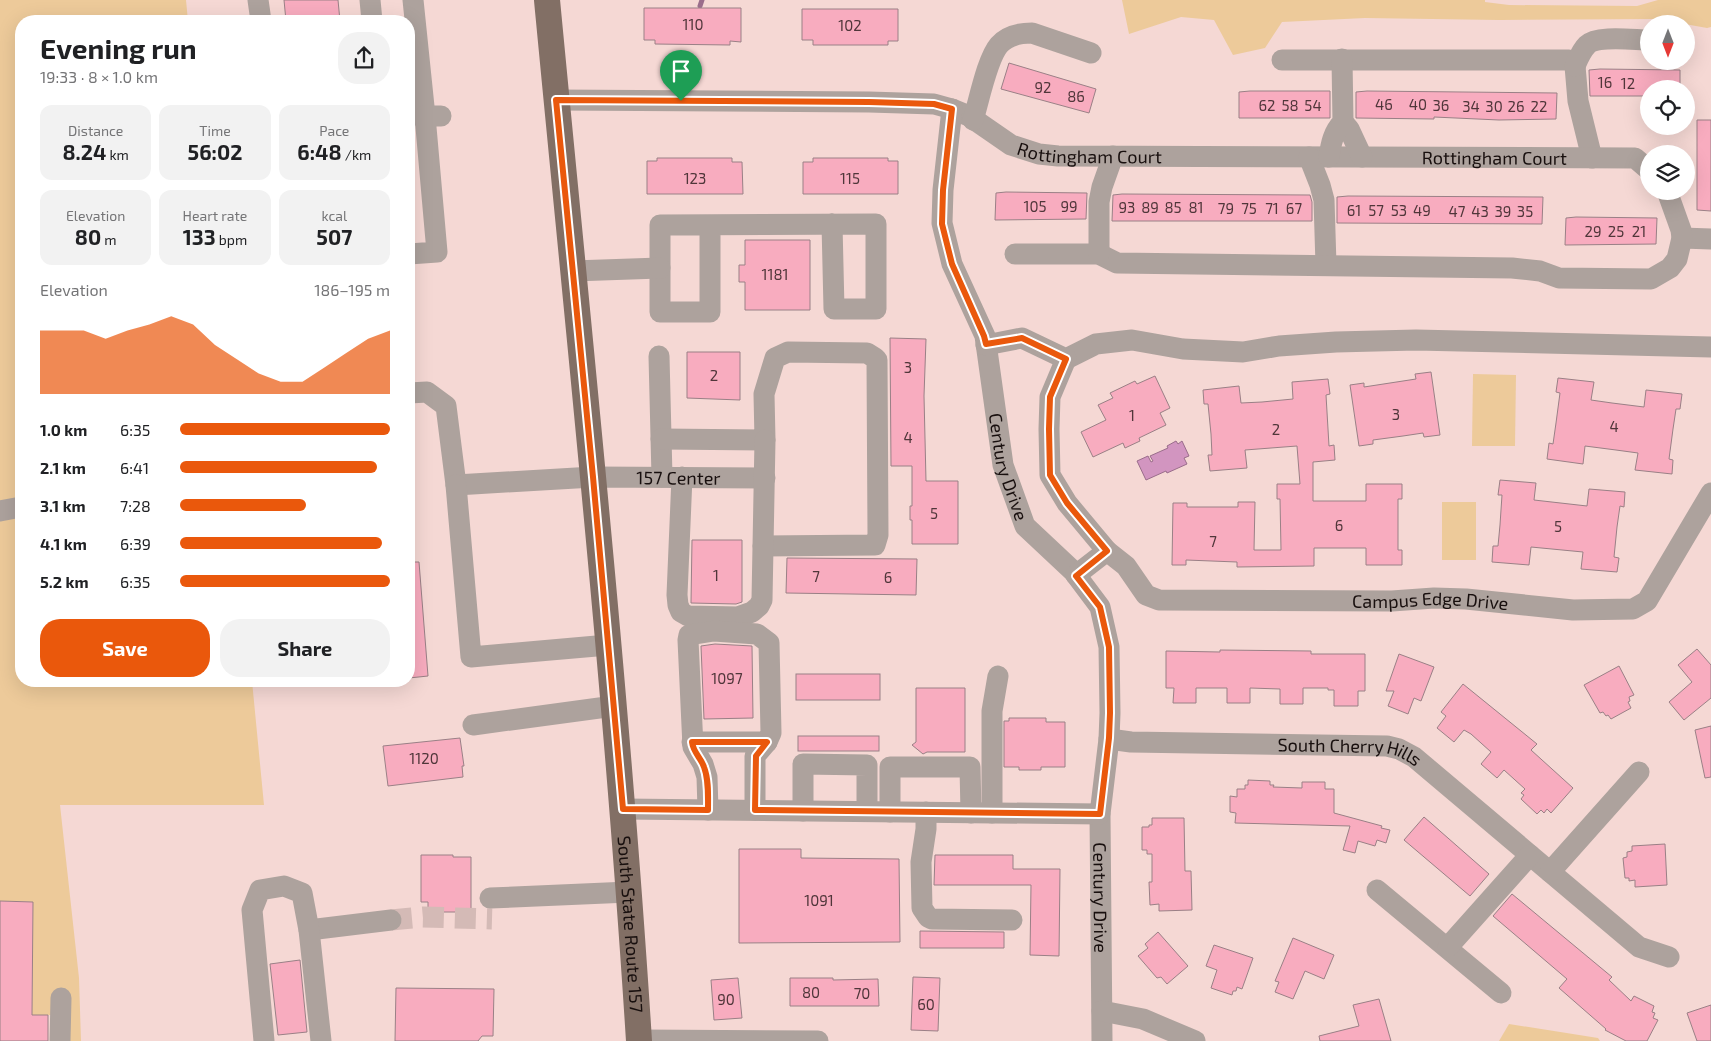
<!DOCTYPE html>
<html lang="en">
<head>
<meta charset="utf-8">
<style>
	body { margin:0; font-family:"Exo 2",sans-serif; background:#f2f2f2; color:#202124; height:100vh; display:flex; flex-direction:column; font-size:19px; white-space:nowrap }
	* { box-sizing:border-box; margin:0 }
	p { font-size:16px; color:#757577 }
	.icon { flex:none; width:28px; height:28px; fill:none; stroke:currentColor; stroke-width:2; stroke-linecap:round; stroke-linejoin:round }
	.map { position:relative; flex:1; overflow:hidden }
	.sheet { position:absolute; left:15px; top:15px; width:400px; height:672px; display:flex; flex-direction:column; background:#fff; border-radius:20px; box-shadow:0 5px 20px #0002 }
	.sheet>* { flex:none }
	.needle { width:32px; rotate:180deg }
	.controls { position:absolute; left:1640px; top:15px; display:grid; gap:10px }
	.controls a { display:grid; place-items:center; width:55px; height:55px; border-radius:50%; background:#fff; box-shadow:0 5px 20px #0002; font-size:25px }
	.pin { position:absolute; display:grid; place-items:center; width:42px; height:42px; color:#fff; margin:-51px -21px; border-radius:50% 50% 50% 0; rotate:-45deg; box-shadow:0 0 5px #0007 }
	.pin .icon { rotate:45deg }
	.round { display:grid; place-items:center; flex:none; width:52px; height:52px; border-radius:20px; background:#f2f2f2 }
	.headline { display:flex; align-items:center; justify-content:space-between; height:85px; padding:0 25px }
	h1 { font-size:28px; font-weight:700; line-height:38px }
	.figures { display:grid; grid-template-columns:repeat(3,1fr); gap:8px; height:85px; padding:5px 25px }
	.figures div { display:grid; align-content:center; border-radius:12px; background:#f2f2f2; text-align:center }
	.figures b { font-size:21px; font-weight:700 }
	.figures small { font-size:14px; font-weight:400 }
	.figures p { font-size:14px }
	.chart { height:140px; padding:10px 25px }
	.chart p { display:flex; justify-content:space-between }
	.chart svg { width:100%; height:90px; margin-top:5px; fill:#ea580c; opacity:.7 }
	.primary-button { display:flex; gap:10px; margin-top:auto; padding:10px 25px }
	.primary-button a { flex:1; height:58px; border-radius:20px; background:#ea580c; color:#fff; font-size:20px; font-weight:700; line-height:58px; text-align:center }
	.primary-button a+a { background:#f2f2f2; color:#202124 }
	ul { padding:0 25px; list-style:none; font-size:16px }
	li { display:grid; grid-template-columns:80px 60px 1fr; align-items:center; height:38px }
	li i { height:12px; border-radius:6px; background:#ea580c }
	.map>svg:first-child { display:block }
</style>
</head>
<body>
<div class="map">
<svg width="1711" height="1041" viewBox="0 0 1711 1041">
	<rect width="100%" height="100%" fill="#f5d8d4"/>
	<g fill="#edca9a">
		<path d="M0 0H186L188 21H21V681H252L264 805H60L79 978 81 1041H65L51 1015H32L33 902 0 901Z"/>
		<path d="M1122 0H1485V2L1509 5 1637 6 1658 0H1711V27L1707 28 1657 19 1499 20 1365 18 1282 22 1265 48 1233 55 1214 20 1181 17 1129 34Z"/>
		<path d="M1473 374 1516 375 1515 446H1472Z"/>
		<rect x="1442" y="502" width="34" height="58"/>
		<path d="M1509 1024 1598 1038 1600 1041H1499Z"/>
	</g>
	<path fill="#d295c0" stroke="#9a6d8b" d="M1176 441 1178 444 1182 441 1189 456 1184 458 1187 464 1167 473 1166 471 1146 480 1137 461 1148 456 1151 462 1153 461 1150 456 1168 448 1167 446Z"/>
	<g fill="none" stroke-linecap="round" stroke-linejoin="round">
		<path stroke="#9a6d8b" stroke-width="5" d="M700 6 702 0"/>
	</g>
	<g fill="#f8acbf" stroke="#9a8086">
		<path d="M284 0H338L340 21H286Z"/>
		<path d="M644 8H741V42L730 41V45L655 44V40H644Z"/>
		<path d="M802 9H898V41H888V45H813V40H802Z"/>
		<path d="M1009 63 1096 89 1089 113 1001 89Z"/>
		<path d="M1600 69 1680 70V89H1649V95L1645 96H1590L1589 70Z"/>
		<path d="M1250 91H1330V118H1239V92Z"/>
		<path d="M1367 91 1557 93 1556 119 1499 120 1434 117V119L1356 118V92Z"/>
		<path d="M1697 120H1711V211L1697 210Z"/>
		<path d="M657 158H732V162H742L743 194H647V161H657Z"/>
		<path d="M813 158H888V161H898V194H803V162H813Z"/>
		<path d="M1006 192 1087 193 1086 219 995 220 996 193Z"/>
		<path d="M1122 194 1310 195 1312 202V221H1112L1113 195Z"/>
		<path d="M1348 196 1543 197 1542 224 1337 223V197Z"/>
		<path d="M1576 217 1657 218 1656 244 1565 245 1566 218Z"/>
		<path d="M745 240H810V310H745V282H739V265H745Z"/>
		<path d="M890 338 926 339 924 396 926 481H958V544H912V520H910V506H912V466H891Z"/>
		<path d="M687 352H740V400L687 398Z"/>
		<path d="M1431 372 1440 435 1424 437 1423 433 1403 436 1373 440V444L1359 446 1350 385 1364 383V387L1416 379 1415 374Z"/>
		<path d="M1155 376 1170 408 1160 413 1166 425 1139 438 1140 441 1125 448 1123 443 1093 457 1081 432 1106 420 1098 405 1113 398 1110 393 1135 381 1137 384Z"/>
		<path d="M1558 378 1594 382 1591 400 1612 403 1644 407 1646 390 1682 394 1680 409H1676L1673 429 1669 459 1673 460 1672 474 1635 470 1638 453 1616 450 1585 446 1583 464 1547 459 1549 443 1553 444 1556 423 1560 393 1556 392Z"/>
		<path d="M1328 379 1330 394 1326 395 1329 446 1334 445 1335 460 1313 462V501H1366V484H1402V499H1398V550H1402V565H1366V548H1314V566L1237 567V562L1186 560V565H1172L1173 503H1187V507H1238V502H1255L1254 550H1281L1280 499H1277V484H1300L1297 446 1245 450 1247 468 1210 471 1208 455H1212L1211 434 1208 404H1204L1203 390 1239 386 1241 403 1262 402 1293 399 1292 382Z"/>
		<path d="M1500 480 1536 483 1534 500 1587 506 1589 489 1625 492 1624 507 1620 506 1617 527 1614 557 1619 558 1617 572 1581 569 1583 552 1531 547 1529 565 1492 562 1493 546H1498L1500 525 1502 495H1498Z"/>
		<path d="M692 540H742V602L736 604 691 603Z"/>
		<path d="M787 558 917 559 916 595 786 593Z"/>
		<path d="M409 562H419L428 676 409 678Z"/>
		<path d="M715 644 752 646 753 718 704 719 701 646Z"/>
		<path d="M1697 649 1711 665V698L1684 720 1669 702 1692 682 1678 665Z"/>
		<path d="M1220 650 1311 651V654H1365V691H1358V706H1334V690H1328V688H1303V704H1280V689L1250 688V703H1227V688H1196V703H1173L1174 688H1166V651L1220 652Z"/>
		<path d="M1399 654 1434 667 1421 701 1414 698 1408 714 1388 706 1394 691H1386Z"/>
		<path d="M1619 666 1634 695 1629 697 1630 701 1628 702 1631 708 1611 719 1608 715 1606 716 1603 712 1600 713 1584 685Z"/>
		<rect x="796" y="674" width="84" height="26"/>
		<path d="M1463 684 1537 744 1531 750 1573 788 1551 813 1547 809 1544 813 1541 810 1537 814 1521 799 1524 795 1521 793 1525 789 1504 770 1497 778 1481 764 1491 752 1471 734 1464 730 1454 742 1437 728 1446 716 1441 712Z"/>
		<path d="M916 688H965V752H927L923 754 912 745 916 742Z"/>
		<path d="M1009 718H1046V722H1065V767H1041V770H1019V767H1004V721H1009Z"/>
		<path d="M1711 726V777L1705 778 1695 730Z"/>
		<rect x="798" y="736" width="81" height="15"/>
		<path d="M460 738 464 766H462L463 777 388 786 383 746Z"/>
		<path d="M1248 780 1270 781V785H1274L1273 787 1302 788V782H1325V789H1334V813L1382 826 1381 828 1390 830 1386 843 1377 840 1375 846 1358 841 1355 853 1343 850 1350 826 1235 823 1236 813 1230 812V796L1237 797V789H1245V785H1248Z"/>
		<path d="M1424 817 1489 874 1470 896 1404 840Z"/>
		<path d="M1152 818H1184L1185 871H1191L1192 910 1159 911V904L1150 905 1149 882H1152V854H1147V850H1142V827H1149V825H1152Z"/>
		<path d="M1665 844 1667 885 1635 887V880L1629 881V878H1625L1623 858 1627 857V852L1632 851V846Z"/>
		<path d="M739 849H801V858L899 859 900 942 739 943Z"/>
		<path d="M421 855H453V857H471V912H428V902H421Z"/>
		<path d="M935 855H1013V869H1060L1059 956 1030 955 1031 885H934Z"/>
		<path d="M1512 894 1612 977 1609 980 1631 1001 1634 996 1654 1006 1652 1012 1655 1013 1653 1018 1658 1020 1647 1041H1626L1605 1030 1606 1029 1559 988 1567 979 1493 916Z"/>
		<path d="M0 901 33 902 32 1015H48V1041H0Z"/>
		<path d="M920 931 1004 932V948H920Z"/>
		<path d="M1158 932 1188 966 1167 984 1161 977 1157 978 1138 956 1148 948 1145 944Z"/>
		<path d="M1293 938 1334 955 1324 979 1305 971 1293 999 1275 992 1279 982 1275 981Z"/>
		<path d="M1214 945 1253 958 1242 989 1237 987 1236 991H1233L1232 995 1211 988 1217 970 1206 966Z"/>
		<path d="M300 960 307 1032 278 1035 270 964Z"/>
		<path d="M913 977 940 978 938 1031 911 1030Z"/>
		<path d="M738 978 742 1018 714 1020 711 980Z"/>
		<path d="M790 978H833V980L878 979 879 1006H790Z"/>
		<path d="M396 988 494 989 493 1036H482L478 1041H395Z"/>
		<path d="M1379 999 1391 1041H1320L1319 1036 1359 1026 1353 1005Z"/>
		<path d="M1711 1005V1041H1697L1687 1013Z"/>
	</g>
	<g fill="none" stroke-linecap="round" stroke-linejoin="round">
		<path stroke="#d4bab6" stroke-width="21" stroke-dasharray="21 11" stroke-linecap="butt" d="M391 920 423 917 492 919"/>
		<g stroke="#ada29d" stroke-width="21">
			<path d="M258 0 261 21"/>
			<path d="M370 0 372 21"/>
			<path d="M1282 60H1569L1575 66 1578 101 1592 158"/>
			<path d="M1575 66C1578 59 1581 51 1587 45 1597 35 1634 40 1649 40"/>
			<path id="s1" d="M556 100 869 102 934 104 952 109 969 116 1011 145 1039 154 1058 156 1635 158 1649 170"/>
			<path id="s2" d="M952 109 943 190 942 223 952 264 985 336 1003 465 1025 526 1073 571 1100 607 1109 647 1110 713 1109 739 1100 814 1102 1041"/>
			<path d="M409 114 425 116 413 0"/>
			<path d="M973 120C979 101 987 59 999 45 1007 36 1020 33 1032 33L1091 53"/>
			<path d="M1343 122 1349 129 1362 157"/>
			<path d="M1309 157 1320 185 1324 200 1326 265"/>
			<path d="M1329 157C1331 144 1333 132 1343 122L1342 59"/>
			<path d="M710 225V312H660V225L876 224V309H834L832 224"/>
			<path d="M1682 238 1711 239"/>
			<path d="M409 254 437 252 425 116H441"/>
			<path d="M1015 254H1099L1117 263 1512 268 1540 271 1559 278 1651 279 1670 268 1677 259 1682 238 1681 230 1667 191"/>
			<path d="M1099 254V202L1102 187 1113 156"/>
			<path d="M573 271 660 268"/>
			<path d="M986 345 1022 338 1066 359 1096 344 1132 340 1183 349 1243 352 1279 346 1336 342 1416 340 1711 347"/>
			<path d="M659 356 662 477"/>
			<path d="M1066 359 1050 397 1049 429 1050 475 1067 503 1107 551"/>
			<path id="s3" d="M409 393 427 392 446 406 456 485 593 477 765 478"/>
			<path d="M661 439 765 440 764 394 775 358 788 352 867 353 875 358 877 360 878 535 875 545 763 546"/>
			<path d="M682 477 677 595 678 605 681 612 688 616 738 617 752 612 759 606 762 600 765 440"/>
			<path d="M456 485 471 657 608 645"/>
			<path d="M0 511 21 507"/>
			<path id="s4" d="M1076 575 1107 551 1126 566 1146 595 1159 600 1392 601 1434 598 1466 599 1573 610 1633 609 1647 601 1711 493"/>
			<path d="M473 725 614 706"/>
			<path id="s5" d="M1109 739 1131 742 1387 746 1399 749 1414 757 1639 947 1669 957"/>
			<path d="M692 742H767"/>
			<path d="M623 809 1100 814"/>
			<path d="M708 810 707 777 703 764 693 747 688 640 689 635 714 631 757 634 769 643 771 733 767 742 755 756V810"/>
			<path d="M803 811V764L867 765V811"/>
			<path d="M890 812V767H970L971 813"/>
			<path d="M926 812V829L921 862 922 908 928 917 932 919 1012 920"/>
			<path d="M992 813V711L998 676"/>
			<path d="M1550 872 1639 772"/>
			<path d="M1377 890 1501 993"/>
			<path d="M490 898 629 892"/>
			<path d="M309 930 391 920"/>
			<path d="M1448 947 1530 855"/>
			<path d="M1102 1011 1143 1019 1195 1041"/>
			<path d="M639 1040 818 1041"/>
			<path d="M60 1041 61 998"/>
			<path d="M264 1041 252 910 260 890 284 886 302 893 309 930 321 1041"/>
		</g>
		<path stroke="#826f65" stroke-width="26" id="s6" d="M547 0C580 347 617 693 639 1041"/>
	</g>
	<g fill="none" stroke-linecap="round" stroke-linejoin="round">
		<g stroke="#fff" stroke-width="10">
			<path id="route" d="M556 100 869 102 934 104 952 109 943 190 942 224 952 264 984 336 986 344 1022 338 1066 359 1050 397 1049 429 1050 475 1067 503 1107 551 1076 576 1100 607 1109 647 1110 713 1109 738 1100 814 755 810 756 756 767 742H692C693 752 701 758 704 767 709 780 708 796 708 810L623 809 593 477Z"/>
		</g>
		<use href="#route" stroke="#ea580c" stroke-width="6"/>
	</g>
	<g text-anchor="middle" dominant-baseline="central" stroke-width="4.5" stroke-linejoin="round" paint-order="stroke">
		<g font-size="15" fill="#50363a">
			<text x="693" y="24">110</text>
			<text x="850" y="25">102</text>
			<text x="1605" y="82">16</text>
			<text x="1628" y="83">12</text>
			<text x="1043" y="87">92</text>
			<text x="1076" y="96">86</text>
			<text x="1384" y="104">46</text>
			<text x="1418" y="104">40</text>
			<text x="1267" y="105">62</text>
			<text x="1290" y="105">58</text>
			<text x="1313" y="105">54</text>
			<text x="1441" y="105">36</text>
			<text x="1471" y="106">34</text>
			<text x="1494" y="106">30</text>
			<text x="1516" y="106">26</text>
			<text x="1539" y="106">22</text>
			<text x="695" y="178">123</text>
			<text x="850" y="178">115</text>
			<text x="1035" y="206">105</text>
			<text x="1069" y="206">99</text>
			<text x="1127" y="207">93</text>
			<text x="1150" y="207">89</text>
			<text x="1173" y="207">85</text>
			<text x="1196" y="207">81</text>
			<text x="1226" y="208">79</text>
			<text x="1249" y="208">75</text>
			<text x="1272" y="208">71</text>
			<text x="1294" y="208">67</text>
			<text x="1354" y="210">61</text>
			<text x="1376" y="210">57</text>
			<text x="1399" y="210">53</text>
			<text x="1422" y="210">49</text>
			<text x="1457" y="211">47</text>
			<text x="1480" y="211">43</text>
			<text x="1503" y="211">39</text>
			<text x="1525" y="211">35</text>
			<text x="1593" y="231">29</text>
			<text x="1616" y="231">25</text>
			<text x="1639" y="231">21</text>
			<text x="775" y="274">1181</text>
			<text x="908" y="367">3</text>
			<text x="714" y="375">2</text>
			<text x="1396" y="414">3</text>
			<text x="1132" y="415">1</text>
			<text x="1614" y="426">4</text>
			<text x="1276" y="429">2</text>
			<text x="908" y="437">4</text>
			<text x="934" y="513">5</text>
			<text x="1339" y="525">6</text>
			<text x="1558" y="526">5</text>
			<text x="1213" y="541">7</text>
			<text x="716" y="575">1</text>
			<text x="816" y="576">7</text>
			<text x="888" y="577">6</text>
			<text x="727" y="678">1097</text>
			<text x="424" y="758">1120</text>
			<text x="819" y="900">1091</text>
			<text x="811" y="992">80</text>
			<text x="862" y="993">70</text>
			<text x="726" y="999">90</text>
			<text x="926" y="1004">60</text>
		</g>
		<g font-size="18" fill="#180f0e" stroke="#fff">
			<text stroke="none"><textPath href="#s1" startOffset="546">Rottingham Court</textPath></text>
			<text stroke="none"><textPath href="#s1" startOffset="951">Rottingham Court</textPath></text>
			<text stroke="none"><textPath href="#s2" startOffset="369">Century Drive</textPath></text>
			<text stroke="none"><textPath href="#s3" startOffset="344">157 Center</textPath></text>
			<text stroke="none"><textPath href="#s4" startOffset="384">Campus Edge Drive</textPath></text>
			<text stroke="none"><textPath href="#s5" startOffset="242">South Cherry Hills</textPath></text>
			<text stroke="none"><textPath href="#s2" startOffset="834">Century Drive</textPath></text>
			<text stroke="none"><textPath href="#s6" startOffset="928">South State Route 157</textPath></text>
		</g>
	</g>
</svg>
<div class="controls">
<a><svg class="needle" viewBox="-14 -14 28 28"><path d="M0-13l5 13h-10z" fill="#e53935"/><path d="M0 13l5-13h-10z" fill="#757577"/></svg></a>
<a><svg class="icon" aria-label="locate" viewBox="0 0 24 24"><circle cx="12" cy="12" r="6"/><path d="M12 2v4M12 18v4M2 12h4M18 12h4"/></svg></a>
<a><svg class="icon" aria-label="layers" viewBox="0 0 24 24"><path d="M12 4l9 5-9 5-9-5zM3 14l9 5 9-5"/></svg></a>
</div>
<div class="pin" style="left:681px;top:101px;background:#1e9e55"><svg class="icon" aria-label="arrive" viewBox="0 0 24 24"><path d="M6 21V4h12l-3 4 3 4H6"/></svg></div>
<section class="sheet">
<div class="headline"><div><h1>Evening run</h1><p>19:33 · 8 × 1.0 km</p></div><a class="round"><svg class="icon" aria-label="share" viewBox="0 0 24 24"><path d="M12 15V3M7 8l5-5 5 5M5 13v7h14v-7"/></svg></a></div>
<div class="figures">
<div><p>Distance</p><b>8.24<small> km</small></b></div>
<div><p>Time</p><b>56:02</b></div>
<div><p>Pace</p><b>6:48<small> /km</small></b></div>
</div>
<div class="figures">
<div><p>Elevation</p><b>80<small> m</small></b></div>
<div><p>Heart rate</p><b>133<small> bpm</small></b></div>
<div><p>kcal</p><b>507</b></div>
</div>
<div class="chart"><p><span>Elevation</span>186–195 m</p>
<svg viewBox="0 0 160 44" preserveAspectRatio="none"><path d="M0 44V13L10 13L20 13L30 17L40 13L50 10L60 6L70 10L80 20L90 27L100 34L110 38L120 38L130 31L140 24L150 17L160 13V44z"/></svg>
</div>
<ul>
<li><b>1.0 km</b>6:35<i style="width:100%"></i></li>
<li><b>2.1 km</b>6:41<i style="width:94%"></i></li>
<li><b>3.1 km</b>7:28<i style="width:60%"></i></li>
<li><b>4.1 km</b>6:39<i style="width:96%"></i></li>
<li><b>5.2 km</b>6:35<i style="width:100%"></i></li>
</ul>
<div class="primary-button"><a>Save</a><a>Share</a></div>
</section>
</div>
</body>
</html>
